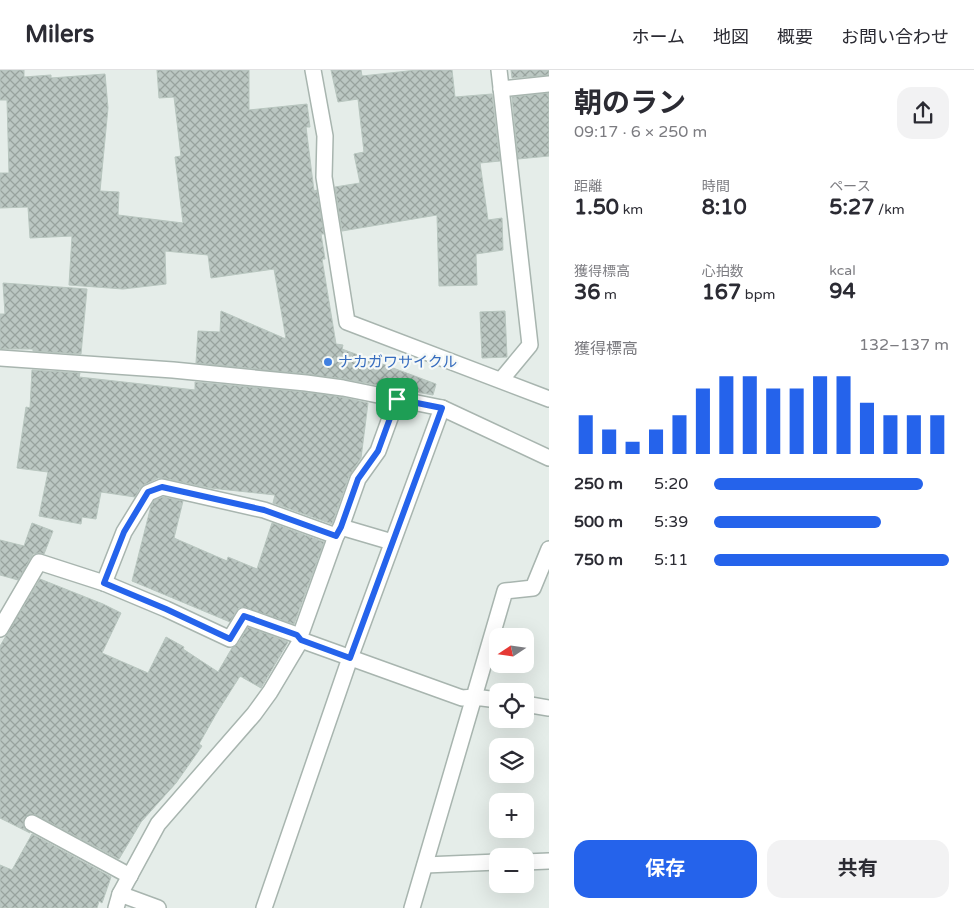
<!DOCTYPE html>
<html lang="ja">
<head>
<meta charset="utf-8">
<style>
	body { margin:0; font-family:"Varela Round","Noto Sans JP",sans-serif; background:#f2f2f3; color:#2b2b33; height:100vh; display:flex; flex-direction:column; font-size:19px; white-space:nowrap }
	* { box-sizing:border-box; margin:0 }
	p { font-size:16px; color:#7c7c81 }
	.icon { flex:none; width:28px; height:28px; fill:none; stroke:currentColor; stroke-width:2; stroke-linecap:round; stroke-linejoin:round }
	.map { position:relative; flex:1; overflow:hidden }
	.drawer { display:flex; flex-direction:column; background:#fff; width:425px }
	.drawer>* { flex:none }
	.needle { width:32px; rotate:257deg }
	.buttons { position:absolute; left:489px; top:558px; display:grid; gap:10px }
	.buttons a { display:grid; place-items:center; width:45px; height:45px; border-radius:10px; background:#fff; box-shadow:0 5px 20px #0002; font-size:25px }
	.pin { position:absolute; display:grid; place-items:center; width:42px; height:42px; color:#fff; margin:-21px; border-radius:10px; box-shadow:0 2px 8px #0006 }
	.round { display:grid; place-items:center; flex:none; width:52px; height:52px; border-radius:15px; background:#f2f2f3 }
	.summary { display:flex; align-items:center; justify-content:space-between; height:85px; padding:0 25px }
	h1 { font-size:28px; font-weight:700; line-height:38px }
	.figures { display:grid; grid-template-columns:repeat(3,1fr); gap:8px; height:85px; padding:5px 25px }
	.figures div { display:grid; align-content:center }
	.figures b { font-size:21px; font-weight:700 }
	.figures small { font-size:14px; font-weight:400 }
	.figures p { font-size:14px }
	.chart { height:140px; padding:10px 25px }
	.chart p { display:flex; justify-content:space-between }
	.chart svg { width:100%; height:90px; margin-top:5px; stroke:#2563eb; stroke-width:6 }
	.button { display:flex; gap:10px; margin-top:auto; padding:10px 25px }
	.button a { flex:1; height:58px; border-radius:15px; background:#2563eb; color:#fff; font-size:20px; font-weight:700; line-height:58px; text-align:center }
	.button a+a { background:#f2f2f3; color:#2b2b33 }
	ul { padding:0 25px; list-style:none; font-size:16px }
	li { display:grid; grid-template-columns:80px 60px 1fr; align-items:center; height:38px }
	li i { height:12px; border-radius:6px; background:#2563eb }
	header { display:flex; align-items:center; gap:30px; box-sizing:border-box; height:70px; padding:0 25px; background:#fff; border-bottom:1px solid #e1e1e2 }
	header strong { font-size:24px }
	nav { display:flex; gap:28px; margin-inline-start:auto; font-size:18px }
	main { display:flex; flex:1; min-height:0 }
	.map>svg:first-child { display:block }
</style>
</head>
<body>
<header>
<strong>Milers</strong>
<nav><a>ホーム</a><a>地図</a><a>概要</a><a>お問い合わせ</a></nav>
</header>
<main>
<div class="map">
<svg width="549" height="838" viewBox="0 0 549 838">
	<defs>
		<pattern id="building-cross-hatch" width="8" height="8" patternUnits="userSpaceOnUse" patternTransform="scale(1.25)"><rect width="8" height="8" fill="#bbc7c2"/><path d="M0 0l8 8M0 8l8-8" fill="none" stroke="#98a39e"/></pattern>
	</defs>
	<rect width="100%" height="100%" fill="#e5ede9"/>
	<g fill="url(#building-cross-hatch)" stroke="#b8c6bf">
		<path d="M0 0H24V7L51 5V8L105 4 108 38 100 121 119 122 118 145 183 153 175 87 181 86 174 27 159 28 157 0H249V40L307 34 310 57H306L314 121 317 120 324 164H321L325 189H322L336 274 343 275 342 279 436 314 433 325 344 309 307 304 196 293 198 261 220 262 221 241 286 269 274 199 211 208 208 185 165 181 166 214 123 219 69 215 72 166 30 168 28 137 0 138V103H9L7 30H0Z"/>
		<path d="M331 0H361L362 6 417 0H452L455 27 492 24 500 91 480 93 488 150 502 148 503 180 476 184 477 215 439 216 437 145 342 161 335 117 360 113 354 84 364 82 358 29 338 32Z"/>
		<path d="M511 0H549V5L512 8Z"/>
		<path d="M549 23V86L518 89 512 27Z"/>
		<path d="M3 213 87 219 81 284 33 281V279H0V244H5Z"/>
		<path d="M505 241 507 287 482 288 480 242Z"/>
		<path d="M32 300 80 303 79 307 195 320V312L305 322 341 327 368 333 361 388 349 406 332 454 273 433 275 425 210 418 163 408H158L144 415 140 418 135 427 101 422 96 449 82 447 81 454 39 446 48 402 17 398 26 337 30 338Z"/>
		<path d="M163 427 183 431 174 468 227 491 228 487 257 499 272 453 324 472 294 554 243 537 239 538 236 541 230 552 132 511 151 436 154 430Z"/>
		<path d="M32 453 53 461 44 484 38 483 33 484 18 510 0 505V470L24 476Z"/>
		<path d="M40 509 103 534 121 543 102 583 148 603 166 567 184 577 183 579 218 602 232 578 238 574 248 557 288 572 261 618 240 606 216 644 199 674 202 676 176 713 141 752 119 789 36 745 31 744 28 745 24 749 23 754 24 757 30 763 0 748V576Z"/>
		<path d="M32 764 111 807 102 833 99 831 97 838H0V795L12 800Z"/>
	</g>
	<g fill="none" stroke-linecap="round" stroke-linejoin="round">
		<g stroke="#a8b5af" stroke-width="18">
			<path id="pedestrian" d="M120 824 158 838"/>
		</g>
		<g stroke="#a8b5af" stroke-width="18">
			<g id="minor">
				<path d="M313 0 325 66 324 107 347 252 549 329"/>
				<path d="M499 0 530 275 501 310"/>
				<path d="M501 19 549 14"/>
				<path d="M0 288 173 300 306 313 343 318 442 338 549 388"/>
				<path d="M341 457 392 472"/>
				<path d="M104 513 124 462 148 423 162 417 264 440 336 466"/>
				<path d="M0 559 39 492 104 513 166 539 230 569 244 546 297 565 301 570"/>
				<path d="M299 569 336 466 341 457 358 409 378 381 397 329"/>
				<path d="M525 634 549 638"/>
				<path d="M32 753 130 806"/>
				<path d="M525 792 549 791"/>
				<path d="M425 795 498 792"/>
				<path d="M116 838 120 824 158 754 254 644 270 622 301 570 462 628 474 627 505 521 533 518 549 479"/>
				<path d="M264 838 350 588 442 338"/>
				<path d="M412 838 474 627 498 630"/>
			</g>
		</g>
		<use href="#pedestrian" stroke="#fff" stroke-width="15"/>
		<use href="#minor" stroke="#fff" stroke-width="15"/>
	</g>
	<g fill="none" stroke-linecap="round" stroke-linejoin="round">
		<g stroke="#fff" stroke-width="10">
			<path id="route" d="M397 329 442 338 350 588 301 570 297 565 244 546 230 569 166 539 104 513 124 462 148 422 162 417 264 440 336 466 341 457 358 409 378 381Z"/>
		</g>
		<use href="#route" stroke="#2563eb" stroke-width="6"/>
	</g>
	<circle fill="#3f7fe0" stroke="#f5f9f7" stroke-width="2" cx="328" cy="292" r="5"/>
	<g text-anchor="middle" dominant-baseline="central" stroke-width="4.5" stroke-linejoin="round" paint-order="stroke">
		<g font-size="15" fill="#366cbe" stroke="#f5f9f7" text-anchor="start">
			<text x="338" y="292">ナカガワサイクル</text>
		</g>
	</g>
</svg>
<div class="buttons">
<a><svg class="needle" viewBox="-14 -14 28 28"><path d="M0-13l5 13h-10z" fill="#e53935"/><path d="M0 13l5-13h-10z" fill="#7c7c81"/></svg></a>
<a><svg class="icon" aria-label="locate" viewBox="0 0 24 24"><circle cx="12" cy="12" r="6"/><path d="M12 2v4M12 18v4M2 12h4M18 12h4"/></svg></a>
<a><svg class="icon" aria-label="layers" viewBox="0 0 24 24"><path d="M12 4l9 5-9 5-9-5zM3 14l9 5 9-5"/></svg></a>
<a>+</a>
<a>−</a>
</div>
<div class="pin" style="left:397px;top:329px;background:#1e9e55"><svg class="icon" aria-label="arrive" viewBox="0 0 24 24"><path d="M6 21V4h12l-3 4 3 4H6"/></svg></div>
</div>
<section class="drawer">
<div class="summary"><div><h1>朝のラン</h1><p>09:17 · 6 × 250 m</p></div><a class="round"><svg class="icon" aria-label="share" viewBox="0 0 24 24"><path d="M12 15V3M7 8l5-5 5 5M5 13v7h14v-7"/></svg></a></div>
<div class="figures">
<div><p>距離</p><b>1.50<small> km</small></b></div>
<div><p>時間</p><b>8:10</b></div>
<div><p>ペース</p><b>5:27<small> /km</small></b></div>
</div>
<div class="figures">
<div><p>獲得標高</p><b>36<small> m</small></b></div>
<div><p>心拍数</p><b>167<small> bpm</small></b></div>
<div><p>kcal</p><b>94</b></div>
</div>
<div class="chart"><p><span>獲得標高</span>132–137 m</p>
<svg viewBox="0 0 160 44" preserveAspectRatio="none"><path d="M5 44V25M15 44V32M25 44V38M35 44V32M45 44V25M55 44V12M65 44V6M75 44V6M85 44V12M95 44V12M105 44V6M115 44V6M125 44V19M135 44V25M145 44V25M155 44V25"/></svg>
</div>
<ul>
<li><b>250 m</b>5:20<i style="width:89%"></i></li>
<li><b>500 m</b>5:39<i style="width:71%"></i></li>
<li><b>750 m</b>5:11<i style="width:100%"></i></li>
</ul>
<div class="button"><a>保存</a><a>共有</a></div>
</section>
</main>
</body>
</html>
